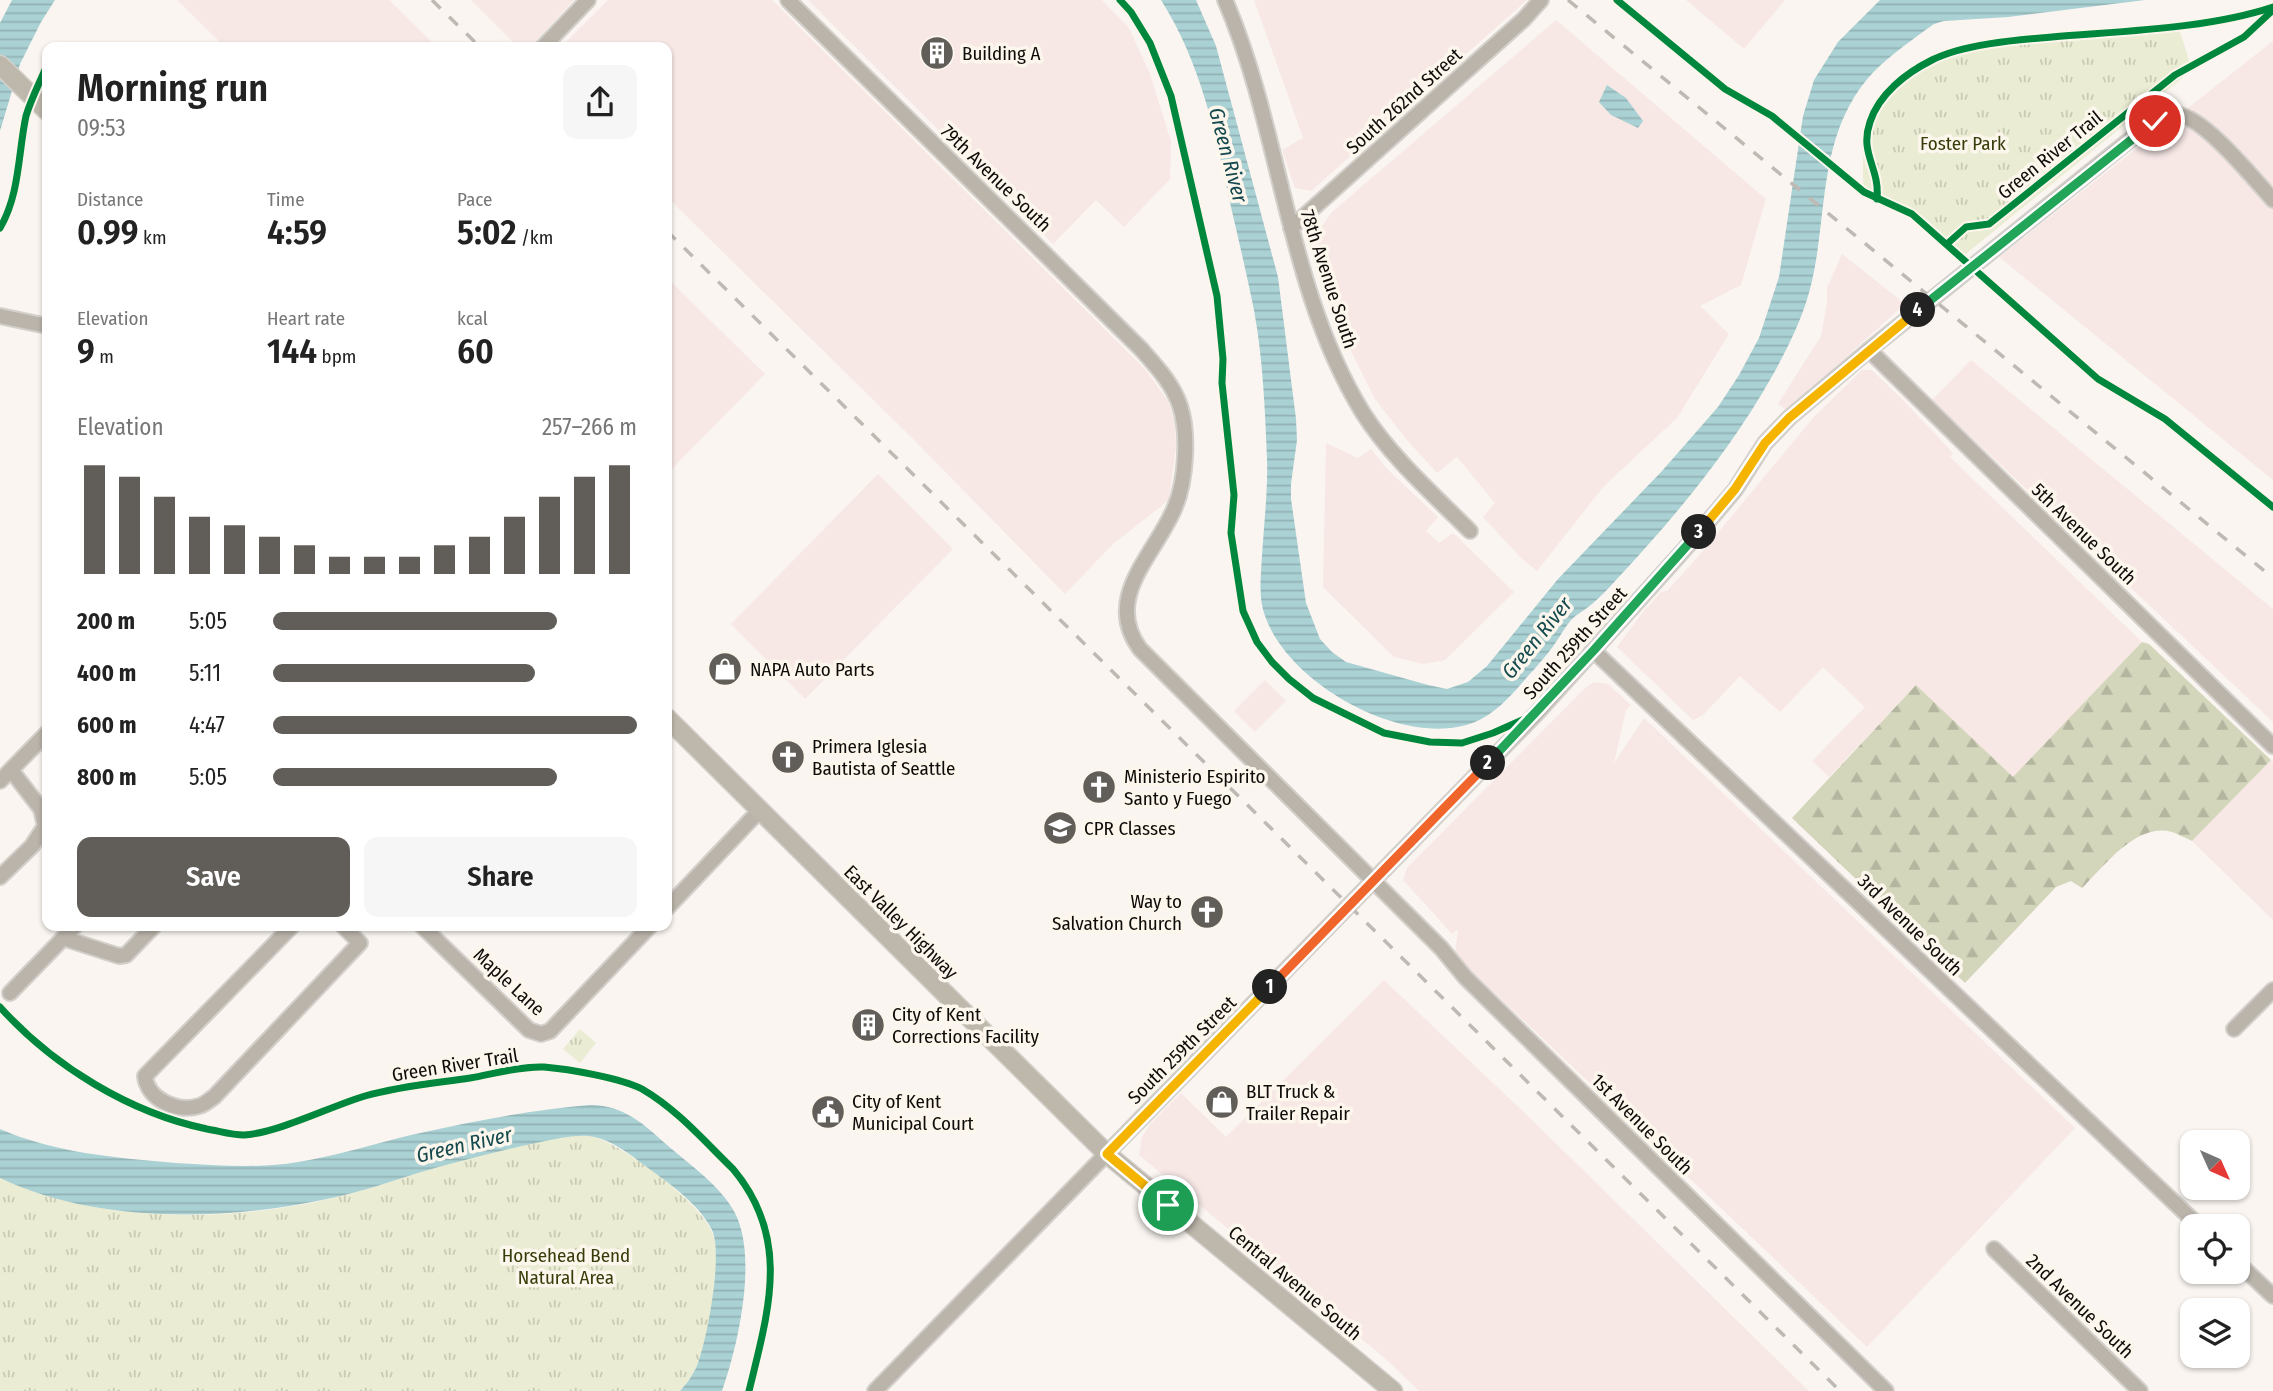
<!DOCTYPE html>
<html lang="en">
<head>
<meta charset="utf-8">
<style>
	body { margin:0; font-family:"Fira Sans Condensed",sans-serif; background:#f6f6f6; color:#222; height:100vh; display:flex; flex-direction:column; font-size:26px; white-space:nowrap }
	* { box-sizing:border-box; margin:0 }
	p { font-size:23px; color:#767676 }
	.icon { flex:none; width:38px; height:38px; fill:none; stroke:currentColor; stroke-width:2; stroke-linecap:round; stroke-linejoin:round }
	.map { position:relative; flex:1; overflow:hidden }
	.sheet { position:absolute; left:42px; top:42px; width:630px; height:889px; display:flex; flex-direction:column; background:#fff; border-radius:14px; box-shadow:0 2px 5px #0004 }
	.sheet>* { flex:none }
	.needle { width:46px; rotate:135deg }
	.fabs { position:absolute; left:2180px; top:1130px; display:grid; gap:14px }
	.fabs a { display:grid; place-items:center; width:70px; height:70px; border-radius:14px; background:#fff; box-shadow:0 2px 5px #0004; font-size:35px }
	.pin { position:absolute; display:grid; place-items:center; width:60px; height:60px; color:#fff; margin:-30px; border:4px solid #fff; border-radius:50%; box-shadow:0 2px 7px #0007 }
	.km { position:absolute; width:35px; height:35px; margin:-18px; border-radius:50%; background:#222; color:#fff; font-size:19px; line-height:35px; text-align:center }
	.round { display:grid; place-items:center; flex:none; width:74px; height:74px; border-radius:14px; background:#f6f6f6 }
	.overview { display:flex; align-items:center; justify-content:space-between; height:119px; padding:0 35px }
	h1 { font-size:38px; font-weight:600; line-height:52px }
	.figures { display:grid; grid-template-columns:repeat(3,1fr); gap:10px; height:119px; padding:7px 35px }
	.figures div { display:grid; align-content:center }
	.figures b { font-size:35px; font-weight:600 }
	.figures small { font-size:19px; font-weight:400 }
	.figures p { font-size:19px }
	.chart { height:196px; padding:14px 35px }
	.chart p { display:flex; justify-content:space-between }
	.chart svg { width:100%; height:126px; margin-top:7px; stroke:#615e5a; stroke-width:6 }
	.action { display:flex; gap:14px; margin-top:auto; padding:14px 35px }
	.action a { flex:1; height:80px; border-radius:14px; background:#615e5a; color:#fff; font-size:28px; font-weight:600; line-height:80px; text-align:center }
	.action a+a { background:#f6f6f6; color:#222 }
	ul { padding:0 35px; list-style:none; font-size:23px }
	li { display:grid; grid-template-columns:112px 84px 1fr; align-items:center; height:52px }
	li i { height:18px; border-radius:9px; background:#615e5a }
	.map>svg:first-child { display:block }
</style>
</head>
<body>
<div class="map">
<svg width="2273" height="1391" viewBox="0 0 2273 1391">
	<defs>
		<pattern id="forest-firs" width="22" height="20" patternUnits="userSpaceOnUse" patternTransform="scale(1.75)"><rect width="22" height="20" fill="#d3d6bb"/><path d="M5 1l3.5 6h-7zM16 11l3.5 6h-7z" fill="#b4b69f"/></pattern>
		<pattern id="park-tufts" width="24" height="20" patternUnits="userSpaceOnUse" patternTransform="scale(1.75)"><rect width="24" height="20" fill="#eaedd3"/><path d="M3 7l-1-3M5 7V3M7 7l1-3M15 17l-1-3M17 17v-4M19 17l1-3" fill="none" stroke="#c8cab4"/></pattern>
		<pattern id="water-rules" width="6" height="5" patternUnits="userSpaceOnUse" patternTransform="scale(1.75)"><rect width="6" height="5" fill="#aad1d4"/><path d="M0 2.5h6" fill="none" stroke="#91b2b5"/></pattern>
	</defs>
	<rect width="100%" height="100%" fill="#faf5f0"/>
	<g fill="#f7e8e6">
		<path d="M177 0H389L437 47H225Z"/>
		<path d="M471 0H574L530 47H518Z"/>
		<path d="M608 0H772L1145 369 1168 401 1175 423 1176 447 1169 500 1113 544 1065 594 914 440 667 197V47H561Z"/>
		<path d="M808 0H1102L1129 28 1150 74 1171 141 1170 179 1124 227 1096 200 1053 244Z"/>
		<path d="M1254 0H1527L1311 191 1295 188 1282 150 1303 138Z"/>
		<path d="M1686 0H1785L1744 49Z"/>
		<path d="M1556 20 1766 199 1741 285 1700 306 1729 334 1677 418 1604 486 1537 571 1521 558 1483 517 1495 503 1457 457 1437 473 1407 440 1375 399 1346 341 1315 245 1318 232 1332 212Z"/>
		<path d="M2273 41V480L1999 257Z"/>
		<path d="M1842 254 1905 304 1787 410 1778 404 1821 336 1827 303V288Z"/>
		<path d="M667 278 765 374 667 474Z"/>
		<path d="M1971 360 2273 609V722L1932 400Z"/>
		<path d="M1862 370H1872L1904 401 1953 453 1950 457 2142 642 2013 778 1916 685 1829 777 1812 761 1865 707 1823 667 1780 712 1740 676 1703 715 1693 720 1617 647 1643 612 1661 592 1667 591 1697 558 1813 418Z"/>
		<path d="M1326 443 1358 458 1371 449 1387 469 1438 517 1426 531 1439 543 1453 533 1514 592 1445 660 1423 664 1394 657 1323 587Z"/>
		<path d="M878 474 953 549 805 699 731 624Z"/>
		<path d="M1265 680 1286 701 1255 732 1234 711Z"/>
		<path d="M1594 682 1608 684 1631 705 1626 710 1614 763 1644 718 2075 1128 1867 1347 1455 955 1458 929 1452 934 1403 880 1407 868 1585 688Z"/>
		<path d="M2271 760 2273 762V920L2192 841Z"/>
		<path d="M1384 980 1532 1120 1809 1391H1419L1387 1360 1139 1155 1142 1137 1151 1123 1181 1093 1226 1137Z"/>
	</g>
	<path fill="url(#forest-firs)" d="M2142 642 2149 644 2271 760 2192 841C2185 838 2178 834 2172 832 2136 822 2104 867 2082 888L2071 881 2056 887 1965 983 1792 818 1916 685 2013 777Z"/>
	<g fill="url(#park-tufts)">
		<path d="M2178 25 2192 70 1962 257 1912 214 1864 192C1851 57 1961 44 2066 36 2104 33 2141 29 2178 25Z"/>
		<path d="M580 1029 596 1043 580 1063 563 1049Z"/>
		<path d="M571 1136C580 1136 589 1135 597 1138 627 1148 706 1206 714 1237 721 1262 708 1333 700 1359 696 1370 688 1382 680 1391H0V1178C97 1223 226 1223 329 1199 381 1187 431 1167 482 1154 511 1147 541 1141 571 1136Z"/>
	</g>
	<g fill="url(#water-rules)">
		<path d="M12 0H55L41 22 20 64 0 131V23Z"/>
		<path d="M1161 0H1196L1216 46 1278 277 1296 419 1297 440 1291 484V499L1306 603 1320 639 1332 652 1346 662 1428 685 1447 689 1468 682 1487 666 1558 579 1662 471 1718 407 1739 375 1759 338 1779 277 1803 116 1814 80 1838 42 1880 0H2145L2008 17 1944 21 1934 24C1908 43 1880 61 1861 87 1819 145 1827 215 1812 281 1804 316 1789 346 1771 378 1730 451 1674 518 1616 580 1609 588 1600 597 1592 604 1585 610 1577 614 1571 620 1565 627 1561 635 1556 642 1546 657 1534 669 1522 683 1509 698 1494 714 1475 722 1406 750 1289 685 1265 616 1258 597 1261 576 1262 555 1264 523 1268 491 1267 459 1265 409 1263 359 1254 310 1247 276 1239 241 1231 207 1216 135 1201 63 1161 0Z"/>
		<path d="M1607 85 1626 98 1643 121 1638 128 1611 115 1599 102Z"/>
		<path d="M589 1105C622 1104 644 1124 667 1145 690 1165 720 1185 735 1213 758 1258 738 1346 722 1391H680C688 1382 696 1371 699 1360 708 1334 723 1253 712 1230 699 1204 670 1184 648 1168 631 1155 610 1138 588 1136 570 1135 553 1140 536 1143 499 1151 464 1160 428 1170 395 1180 361 1192 327 1199 225 1221 96 1224 0 1178V1129C55 1153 117 1158 176 1163 216 1165 258 1169 298 1162 336 1156 373 1144 411 1135 469 1122 529 1110 589 1105Z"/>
	</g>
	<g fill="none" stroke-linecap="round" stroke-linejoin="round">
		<g stroke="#d3d0cc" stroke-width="18">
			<g id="minor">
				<path d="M788 0 1141 349C1156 366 1173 384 1180 406 1189 433 1186 481 1175 507 1156 554 1102 597 1140 649L1441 948 1465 977 1886 1391"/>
				<path d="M1225 0C1282 132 1286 288 1363 413 1391 457 1433 494 1470 531"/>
				<path d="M543 47 588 0"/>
				<path d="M1291 228 1524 19 1541 0"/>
				<path d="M0 316 47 326"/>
				<path d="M1869 350 2273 746"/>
				<path d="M1594 651 2200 1227"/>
				<path d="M0 781 47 733"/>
				<path d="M0 877 32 846 45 826 41 809 11 770"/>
				<path d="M667 908 760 810"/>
				<path d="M292 926 145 1076C147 1099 177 1113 199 1106 204 1105 209 1100 214 1097L360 943 343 926"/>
				<path d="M422 926 529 1030 541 1034 550 1031 650 926"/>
				<path d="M63 938 119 956 126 955 154 926"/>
				<path d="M10 993 75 926"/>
				<path d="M2234 1029 2273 990"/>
				<path d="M1994 1249 2140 1391"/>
				<path d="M2238 1263 2273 1296"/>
				<path d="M875 1391 1536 714 1683 551 1735 490 1765 443 1789 418 1869 350 2147 126C2157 120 2167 115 2178 115 2204 117 2254 179 2273 200"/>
			</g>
		</g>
		<g stroke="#d3d0cc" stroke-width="21">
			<g id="major">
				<path d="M0 65 47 111"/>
				<path d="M667 718 1107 1154 1393 1391"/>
			</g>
		</g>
		<use href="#minor" stroke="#bab4aa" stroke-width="14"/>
		<use href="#major" stroke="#beb7ac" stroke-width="18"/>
		<g stroke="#beb9b2" stroke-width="3.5" stroke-dasharray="12 12" stroke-linecap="butt">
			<path d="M432 0 480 47"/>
			<path d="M1568 0 2273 578"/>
			<path d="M667 231 1840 1391"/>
		</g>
		<g stroke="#fdf6ed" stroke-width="11">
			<g id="cycleway">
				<path d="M1120 0 1131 12 1150 43 1171 96 1217 296 1223 359 1222 383 1234 495 1231 533 1243 611 1257 642 1272 662 1289 679 1313 698 1384 733 1430 742 1462 743 1493 733 1536 714 1683 551 1735 490 1765 443 1789 418 1972 266"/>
				<path d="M1617 0 1725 89 1772 116 1864 192 1912 214 2098 379 2165 419 2273 507"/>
				<path d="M1877 199C1880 167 1859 154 1870 122 1879 94 1906 73 1932 60 1964 44 2016 40 2052 37 2121 31 2207 29 2273 7"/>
				<path d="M0 228C20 194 18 153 26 116 31 99 40 82 47 65"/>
				<path d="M1947 244 1966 227 1989 224 2175 75 2244 37 2273 10"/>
				<path d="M0 1007C53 1066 130 1113 207 1129 219 1131 232 1135 244 1135 278 1133 331 1106 365 1096 399 1086 436 1083 470 1078 493 1074 520 1066 544 1067 568 1069 621 1078 642 1089 678 1110 704 1141 733 1169 792 1239 768 1312 749 1391"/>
			</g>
		</g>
		<use href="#cycleway" stroke="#00873e" stroke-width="7"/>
	</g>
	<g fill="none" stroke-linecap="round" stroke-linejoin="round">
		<g stroke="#fff" stroke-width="14">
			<path id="split-1" d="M1168 1205 1107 1154 1270 987"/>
		</g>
		<g stroke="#fff" stroke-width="14">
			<path id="split-2" d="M1270 987 1488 763"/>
		</g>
		<g stroke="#fff" stroke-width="14">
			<path id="split-3" d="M1488 763 1594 650 1699 532"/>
		</g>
		<g stroke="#fff" stroke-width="14">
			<path id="split-4" d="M1699 532 1735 489 1765 443 1789 418 1918 310"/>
		</g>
		<g stroke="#fff" stroke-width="14">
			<path id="split-5" d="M1918 310 2155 121"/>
		</g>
		<use href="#split-1" stroke="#f5b400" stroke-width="9"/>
		<use href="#split-2" stroke="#f0652b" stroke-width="9"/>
		<use href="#split-3" stroke="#22a559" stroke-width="9"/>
		<use href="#split-4" stroke="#f5b400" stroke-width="9"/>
		<use href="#split-5" stroke="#22a559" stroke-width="9"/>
	</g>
	<defs>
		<g id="building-disc" transform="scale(1.75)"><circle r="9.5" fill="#615e5a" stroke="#fdf6ed"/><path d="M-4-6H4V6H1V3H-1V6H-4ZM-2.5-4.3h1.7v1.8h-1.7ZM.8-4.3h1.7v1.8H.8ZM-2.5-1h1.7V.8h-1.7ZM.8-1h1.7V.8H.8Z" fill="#fff"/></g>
		<g id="shop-disc" transform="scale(1.75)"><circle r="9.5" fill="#615e5a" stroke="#fdf6ed"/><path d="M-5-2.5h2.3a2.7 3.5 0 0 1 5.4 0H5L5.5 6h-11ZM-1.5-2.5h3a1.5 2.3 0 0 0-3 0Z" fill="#fff"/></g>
		<g id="church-disc" transform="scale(1.75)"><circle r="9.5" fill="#615e5a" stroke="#fdf6ed"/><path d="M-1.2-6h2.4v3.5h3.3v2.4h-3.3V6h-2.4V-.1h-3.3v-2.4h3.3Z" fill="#fff"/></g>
		<g id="school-disc" transform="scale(1.75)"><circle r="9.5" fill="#615e5a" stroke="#fdf6ed"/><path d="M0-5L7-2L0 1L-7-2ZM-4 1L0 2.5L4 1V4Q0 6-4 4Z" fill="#fff"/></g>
		<g id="civic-disc" transform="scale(1.75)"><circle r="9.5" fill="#615e5a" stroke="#fdf6ed"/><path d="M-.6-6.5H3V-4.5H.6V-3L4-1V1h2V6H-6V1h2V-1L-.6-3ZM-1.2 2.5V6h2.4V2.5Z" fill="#fff"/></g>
	</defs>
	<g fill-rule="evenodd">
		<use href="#building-disc" x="937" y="53"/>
		<use href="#shop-disc" x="725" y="669"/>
		<use href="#church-disc" x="788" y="757"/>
		<use href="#church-disc" x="1099" y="787"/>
		<use href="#school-disc" x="1060" y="828"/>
		<use href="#church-disc" x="1207" y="912"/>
		<use href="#building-disc" x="868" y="1025"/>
		<use href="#shop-disc" x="1222" y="1102"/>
		<use href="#civic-disc" x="828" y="1112"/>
	</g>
	<g text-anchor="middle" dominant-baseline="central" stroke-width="7" stroke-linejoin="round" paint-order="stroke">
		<g font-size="19" fill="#0e0c09" stroke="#fdf6ed" text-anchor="start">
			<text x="962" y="53">Building A</text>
			<text x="750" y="669">NAPA Auto Parts</text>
			<text x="812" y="746">Primera Iglesia<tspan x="812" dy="22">Bautista of Seattle</tspan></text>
			<text x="1124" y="776">Ministerio Espirito<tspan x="1124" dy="22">Santo y Fuego</tspan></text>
			<text x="1084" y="828">CPR Classes</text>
			<text x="1182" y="901" text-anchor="end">Way to<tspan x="1182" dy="22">Salvation Church</tspan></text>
			<text x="892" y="1014">City of Kent<tspan x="892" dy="22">Corrections Facility</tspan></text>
			<text x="1246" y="1091">BLT Truck &amp;<tspan x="1246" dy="22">Trailer Repair</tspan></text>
			<text x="852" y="1101">City of Kent<tspan x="852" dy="22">Municipal Court</tspan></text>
		</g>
		<g font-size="19" fill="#0e0c09" stroke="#fdf6ed">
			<text transform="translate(1404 101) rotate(-42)">South 262nd Street</text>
			<text transform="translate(2050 155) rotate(-39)">Green River Trail</text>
			<text transform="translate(996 178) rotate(44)">79th Avenue South</text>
			<text transform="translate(1329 279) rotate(72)">78th Avenue South</text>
			<text transform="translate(2084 534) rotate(44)">5th Avenue South</text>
			<text transform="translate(1575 643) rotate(-48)">South 259th Street</text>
			<text transform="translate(901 922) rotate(45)">East Valley Highway</text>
			<text transform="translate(1910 925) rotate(44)">3rd Avenue South</text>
			<text transform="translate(509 982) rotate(43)">Maple Lane</text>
			<text transform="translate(1182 1050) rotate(-45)">South 259th Street</text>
			<text transform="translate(455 1065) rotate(-9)">Green River Trail</text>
			<text transform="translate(1642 1124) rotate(45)">1st Avenue South</text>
			<text transform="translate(1295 1283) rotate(40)">Central Avenue South</text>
			<text transform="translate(2080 1306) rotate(44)">2nd Avenue South</text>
		</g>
		<g font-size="19" fill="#363d08" stroke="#fdf6ed">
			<text x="1963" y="143">Foster Park</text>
			<text x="566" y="1255">Horsehead Bend<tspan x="566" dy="22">Natural Area</tspan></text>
		</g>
		<g font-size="21" font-style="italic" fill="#14494e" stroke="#fdf6ed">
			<text transform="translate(1228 155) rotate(75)">Green River</text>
			<text transform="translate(1537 638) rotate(-51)">Green River</text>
			<text transform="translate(464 1145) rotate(-13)">Green River</text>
		</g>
	</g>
</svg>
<div class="fabs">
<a><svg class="needle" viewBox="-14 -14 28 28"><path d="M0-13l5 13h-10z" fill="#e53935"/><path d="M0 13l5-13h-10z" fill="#767676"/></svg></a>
<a><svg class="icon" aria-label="locate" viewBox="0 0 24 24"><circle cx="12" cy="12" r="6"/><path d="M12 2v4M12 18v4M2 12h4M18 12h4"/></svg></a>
<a><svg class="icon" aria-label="layers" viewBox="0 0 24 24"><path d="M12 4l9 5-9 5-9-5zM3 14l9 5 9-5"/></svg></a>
</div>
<div class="pin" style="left:1168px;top:1205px;background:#1e9e55"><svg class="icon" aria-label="arrive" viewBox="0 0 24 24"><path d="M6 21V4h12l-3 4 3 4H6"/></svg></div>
<div class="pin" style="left:2155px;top:121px;background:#d93025"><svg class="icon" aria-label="check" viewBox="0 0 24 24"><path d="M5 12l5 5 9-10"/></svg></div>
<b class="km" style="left:1270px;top:987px">1</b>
<b class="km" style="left:1488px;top:763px">2</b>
<b class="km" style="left:1699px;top:532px">3</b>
<b class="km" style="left:1918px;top:310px">4</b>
<section class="sheet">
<div class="overview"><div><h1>Morning run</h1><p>09:53</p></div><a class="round"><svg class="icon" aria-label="share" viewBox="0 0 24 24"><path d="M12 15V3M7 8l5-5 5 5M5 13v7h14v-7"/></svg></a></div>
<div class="figures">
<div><p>Distance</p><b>0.99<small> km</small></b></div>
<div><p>Time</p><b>4:59</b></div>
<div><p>Pace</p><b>5:02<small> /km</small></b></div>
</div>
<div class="figures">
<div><p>Elevation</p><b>9<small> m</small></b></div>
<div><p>Heart rate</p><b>144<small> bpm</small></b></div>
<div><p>kcal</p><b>60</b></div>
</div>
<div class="chart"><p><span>Elevation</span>257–266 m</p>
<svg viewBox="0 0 160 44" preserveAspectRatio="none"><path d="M5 44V6M15 44V10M25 44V17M35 44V24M45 44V27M55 44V31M65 44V34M75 44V38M85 44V38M95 44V38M105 44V34M115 44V31M125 44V24M135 44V17M145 44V10M155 44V6"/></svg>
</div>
<ul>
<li><b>200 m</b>5:05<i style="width:78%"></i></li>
<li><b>400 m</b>5:11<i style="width:72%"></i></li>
<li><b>600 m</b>4:47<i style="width:100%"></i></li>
<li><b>800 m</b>5:05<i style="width:78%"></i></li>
</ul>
<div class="action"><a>Save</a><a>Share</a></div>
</section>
</div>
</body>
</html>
